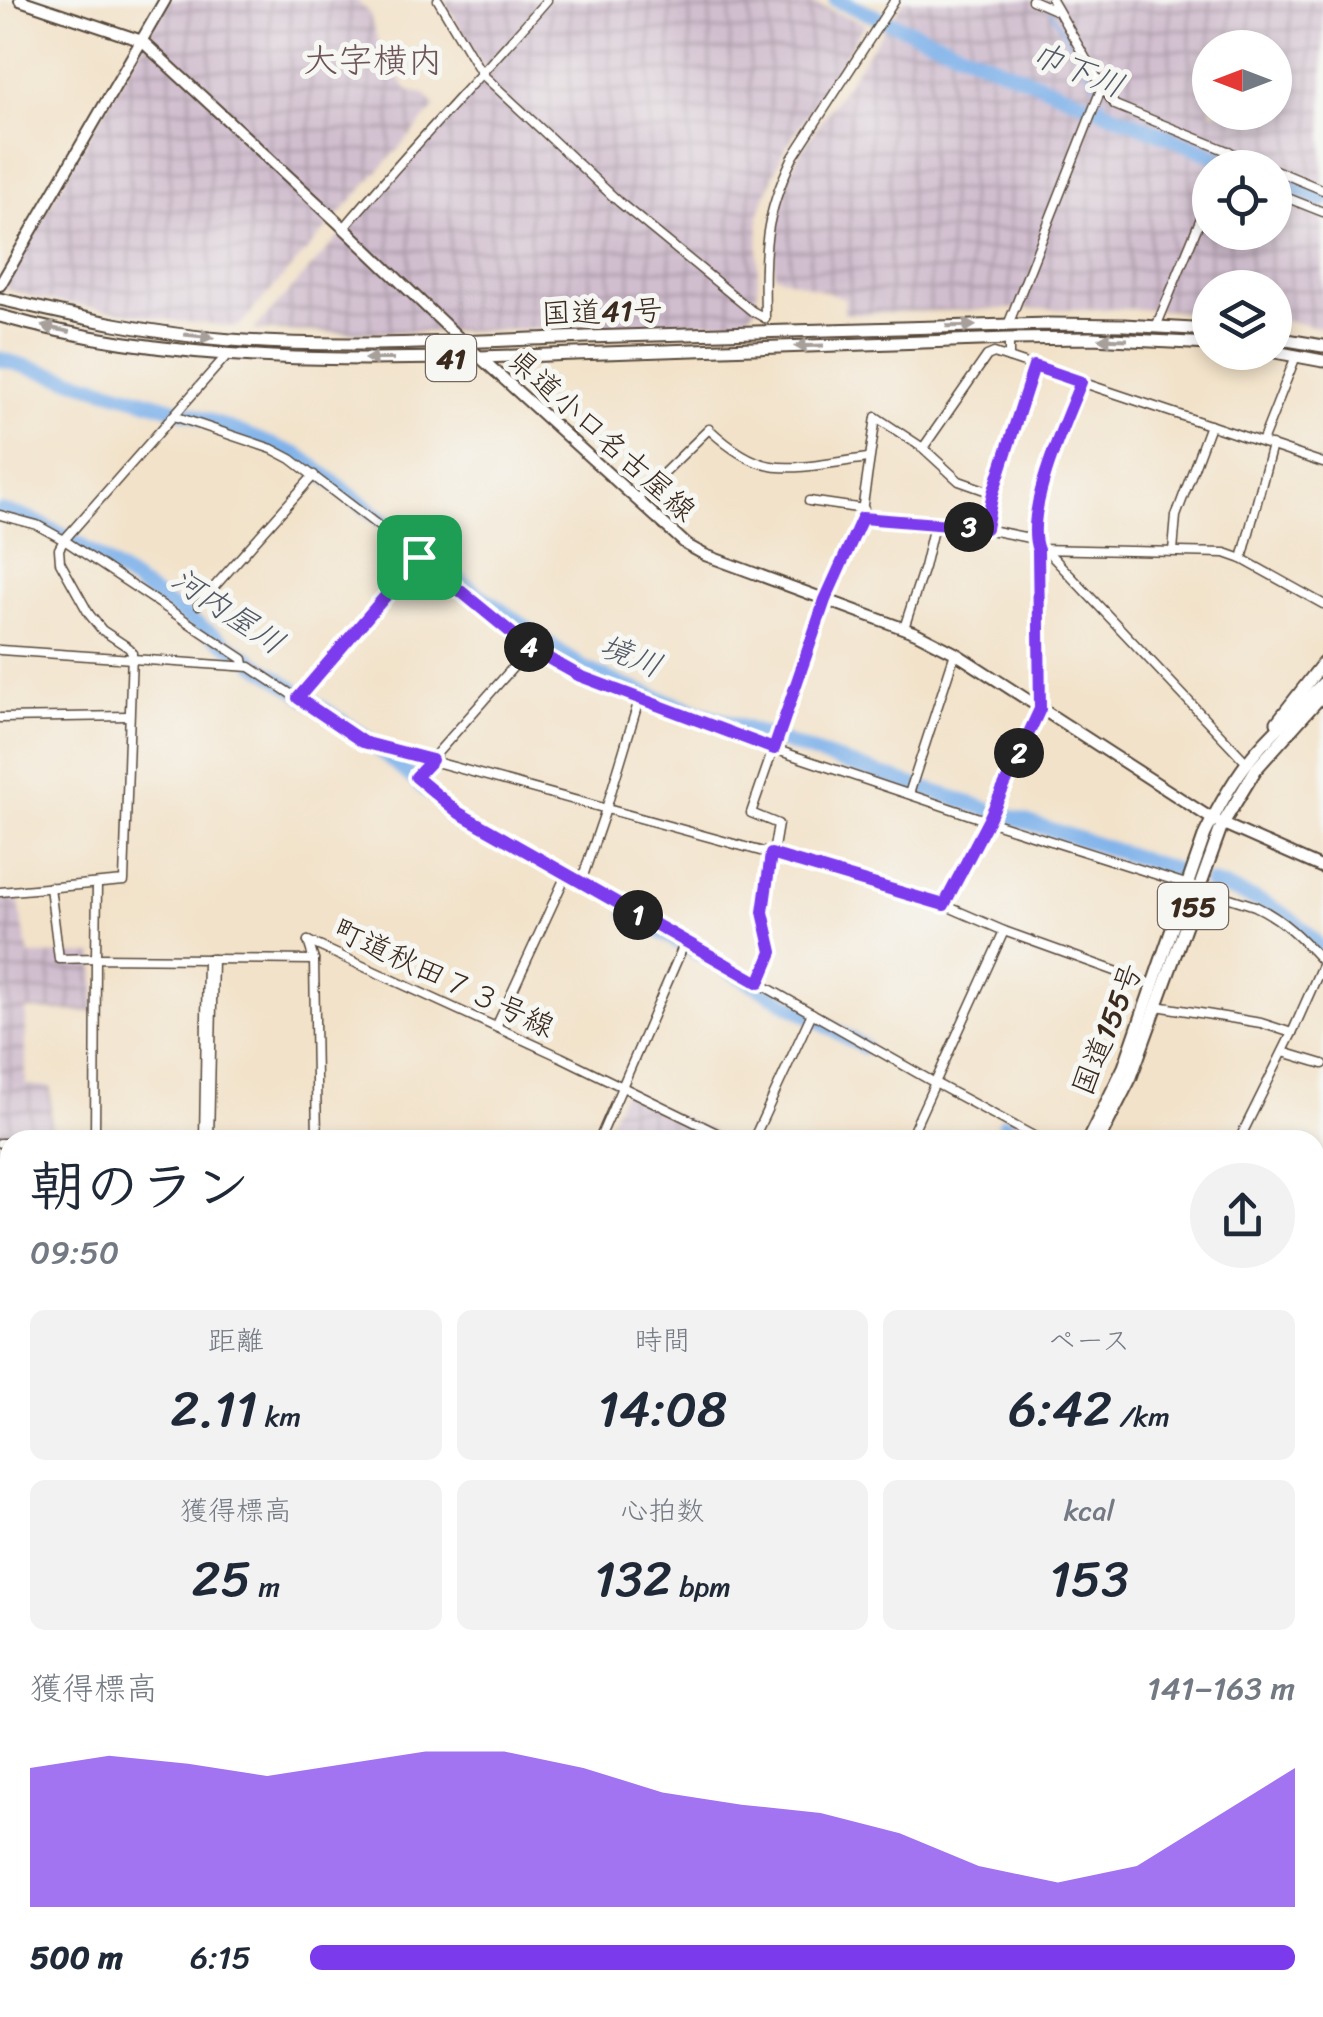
<!DOCTYPE html>
<html lang="ja">
<head>
<meta charset="utf-8">
<style>
	body { margin:0; font-family:Sriracha,"Klee One",sans-serif; background:#f2f2f3; color:#1f2937; height:100vh; display:flex; flex-direction:column; font-size:38px; white-space:nowrap }
	* { box-sizing:border-box; margin:0 }
	p { font-size:32px; color:#747a83 }
	.icon { flex:none; width:55px; height:55px; fill:none; stroke:currentColor; stroke-width:2; stroke-linecap:round; stroke-linejoin:round }
	.map { position:relative; flex:1; overflow:hidden }
	.sheet { position:absolute; left:0px; top:1130px; width:1325px; height:888px; display:flex; flex-direction:column; background:#fff; border-radius:30px 30px 0 0; box-shadow:0 5px 15px #0003 }
	.sheet>* { flex:none }
	.needle { width:65px; rotate:270deg }
	.buttons { position:absolute; left:1192px; top:30px; display:grid; gap:20px }
	.buttons a { display:grid; place-items:center; width:100px; height:100px; border-radius:50%; background:#fff; box-shadow:0 5px 15px #0003; font-size:50px }
	.pin { position:absolute; display:grid; place-items:center; width:85px; height:85px; color:#fff; margin:-42px; border-radius:20px; box-shadow:0 5px 15px #0006 }
	.km { position:absolute; width:50px; height:50px; margin:-25px; border-radius:50%; background:#222; color:#fff; font-size:28px; line-height:50px; text-align:center }
	.round { display:grid; place-items:center; flex:none; width:105px; height:105px; border-radius:52px; background:#f2f2f3 }
	.summary { display:flex; align-items:center; justify-content:space-between; height:170px; padding:0 30px }
	h1 { font-size:55px; font-weight:600; line-height:75px }
	.figures { display:grid; grid-template-columns:repeat(3,1fr); gap:15px; height:170px; padding:10px 30px }
	.figures div { display:grid; align-content:center; border-radius:15px; background:#f2f2f3; text-align:center }
	.figures b { font-size:50px; font-weight:600 }
	.figures small { font-size:28px; font-weight:400 }
	.figures p { font-size:28px }
	.chart { height:280px; padding:20px 30px }
	.chart p { display:flex; justify-content:space-between }
	.chart svg { width:100%; height:180px; margin-top:10px; fill:#7c3aed; opacity:.7 }
	ul { padding:0 30px; list-style:none; font-size:32px }
	li { display:grid; grid-template-columns:160px 120px 1fr; align-items:center; height:75px }
	li i { height:25px; border-radius:12px; background:#7c3aed }
	.map>svg:first-child { display:block }
</style>
</head>
<body>
<div class="map">
<svg width="1323" height="2017" viewBox="0 0 1323 2017">
	<defs>
		<pattern id="industrial-grid" width="8" height="8" patternUnits="userSpaceOnUse" patternTransform="scale(2.5)"><rect width="8" height="8" fill="#d0bdce"/><path d="M0 4h8M4 0v8" fill="none" stroke="#aa9aa7"/></pattern>
	</defs>
	<rect width="100%" height="100%" fill="#f6f6f2"/>
	<filter id="ink" filterUnits="userSpaceOnUse"><feTurbulence type="fractalNoise" baseFrequency=".01" numOctaves="2"/><feDisplacementMap in="SourceGraphic" scale="20" xChannelSelector="R" yChannelSelector="G"/><feConvolveMatrix kernelMatrix="1 2 1 2 8 2 1 2 1" color-interpolation-filters="sRGB"/></filter>
	<filter id="wash" filterUnits="userSpaceOnUse"><feTurbulence type="fractalNoise" baseFrequency=".0048" numOctaves="4" result="noise"/><feDisplacementMap in="SourceGraphic" scale="40" xChannelSelector="R" yChannelSelector="G"/><feGaussianBlur stdDeviation="2.25" result="paint"/><feColorMatrix in="noise" values="0 0 0 0 0 0 0 0 0 0 0 0 0 0 0 0 0 1.4 0 .05"/><feComposite in="paint" operator="in"/></filter>
	<g filter="url(#wash)">
		<rect width="100%" height="100%" fill="#f2e2c9"/>
		<g fill="url(#industrial-grid)" fill-rule="evenodd">
			<path d="M168 0H356L369 13 384 59 409 91 424 94 436 107 238 327 177 321 39 299 2 287Z"/>
			<path d="M444 0H804L865 24 782 154 759 213 757 307 742 321 436 332 343 333 254 330 482 80 490 73V70L481 64Z"/>
			<path d="M904 0H1323V328L1275 319V288H1210V314L1152 309H1002L844 314 845 298 775 275 773 229 779 194 800 152ZM1210 48H1275V112H1210ZM1210 168H1275V232H1210Z"/>
			<path d="M17 894 29 955 95 954V1012L26 1010V1085L51 1087V1136H0V896Z"/>
			<path d="M624 1091 731 1140H601Z"/>
			<path d="M729 2008H1153L1152 2017H739Z"/>
		</g>
		<g fill="none" stroke-linecap="round" stroke-linejoin="round">
			<g stroke="#7db1ea" stroke-width="2.5">
				<path d="M1050 10 1097 89"/>
				<path d="M1101 96 1111 112"/>
			</g>
			<g stroke="#7db1ea" stroke-width="15">
				<path d="M836 0 1244 168"/>
				<path d="M1275 180 1323 200"/>
				<path d="M0 359 192 414 300 456 478 594 583 668 622 685 821 755 1178 871"/>
				<path d="M0 511 28 518 72 540 362 735 429 792"/>
				<path d="M1210 883C1253 897 1295 912 1323 952"/>
				<path d="M628 913 864 1047"/>
				<path d="M1005 1124 1032 1140"/>
				<path d="M0 1457H10"/>
				<path d="M1315 1676 1323 1657"/>
				<path d="M531 2008 536 2017"/>
			</g>
		</g>
	</g>
	<g filter="url(#ink)">
		<g fill="none" stroke-linecap="round" stroke-linejoin="round">
			<g stroke="#564638" stroke-width="11">
				<g id="minor">
					<path d="M438 0 482 74 619 202 752 311 765 318"/>
					<path d="M1032 0 1055 10"/>
					<path d="M1102 87 1115 105 1269 168"/>
					<path d="M1222 168 1229 151"/>
					<path d="M1275 170 1323 190"/>
					<path d="M1275 193 1323 212"/>
					<path d="M344 228C409 150 480 77 547 0"/>
					<path d="M765 318C764 252 763 218 793 157L895 0"/>
					<path d="M1008 325 1102 87 1052 0"/>
					<path d="M1156 327 1210 196"/>
					<path d="M1009 339V358L1323 463"/>
					<path d="M174 416 272 449 291 459 419 557 530 648 579 676 774 749 988 821 1255 906C1283 919 1302 939 1323 962"/>
					<path d="M1262 442 1296 356"/>
					<path d="M923 448 987 356 994 353 1009 358"/>
					<path d="M636 500 709 429C725 444 749 462 771 466 796 471 842 461 868 458"/>
					<path d="M809 501 864 509"/>
					<path d="M0 515 37 525 64 540 243 659 244 665"/>
					<path d="M861 518 985 529 1034 539"/>
					<path d="M985 529 993 493 1034 366"/>
					<path d="M1037 549 1225 553 1242 559 1323 604"/>
					<path d="M1047 551 1247 763"/>
					<path d="M1173 551 1176 516 1210 425"/>
					<path d="M1242 559 1272 445"/>
					<path d="M198 605 314 475"/>
					<path d="M904 628 924 567 934 525"/>
					<path d="M530 648 416 777 459 813 935 1083 1041 1140"/>
					<path d="M0 650 250 667 363 742 771 854 944 905 1004 931 1154 985"/>
					<path d="M298 698 419 557"/>
					<path d="M0 718 129 716"/>
					<path d="M909 794 955 653"/>
					<path d="M581 882 606 809 639 700"/>
					<path d="M50 887 59 959 96 958 97 884"/>
					<path d="M0 892 124 881 132 653 129 648 102 630 89 614 60 562 59 549 64 540 227 355"/>
					<path d="M944 905 988 821 1039 709 1037 549C1024 511 1066 421 1081 382"/>
					<path d="M308 941 561 1057 731 1140"/>
					<path d="M308 941 314 960 317 1140"/>
					<path d="M759 983 772 952 763 912 778 824 751 813 825 600 861 518 876 417 923 448 959 481 993 493"/>
					<path d="M1157 1006 1261 1023 1292 1033"/>
					<path d="M496 1027 567 873"/>
					<path d="M1283 1052 1323 1064"/>
					<path d="M95 1140 96 958 314 960"/>
					<path d="M204 1140 207 959"/>
					<path d="M209 1140 213 959"/>
					<path d="M599 1140 685 942"/>
					<path d="M753 1140 812 1013"/>
					<path d="M909 1140 1004 931"/>
					<path d="M1239 1140 1292 1033 1323 963"/>
					<path d="M0 1143H10"/>
					<path d="M0 1252 10 1256"/>
					<path d="M0 1301 10 1296"/>
					<path d="M1315 1315 1323 1296"/>
					<path d="M0 1332 10 1335"/>
					<path d="M1315 1334 1323 1338"/>
					<path d="M0 1382 10 1385"/>
					<path d="M0 1412H10"/>
					<path d="M1315 1437 1323 1452"/>
					<path d="M0 1506H10"/>
					<path d="M1315 1564 1323 1567"/>
					<path d="M0 1636 10 1637"/>
					<path d="M1315 1665 1323 1646"/>
					<path d="M1315 1801 1323 1805"/>
					<path d="M1315 1835 1323 1814"/>
					<path d="M1315 1862 1323 1874"/>
					<path d="M0 1952 2 1772"/>
					<path d="M0 1958 10 1957"/>
					<path d="M1315 1994 1323 1988"/>
					<path d="M629 2008 635 2017"/>
					<path d="M304 2017 305 2008"/>
					<path d="M457 2017V2008"/>
					<path d="M1281 2017 1295 2008"/>
				</g>
			</g>
			<g stroke="#564638" stroke-width="14">
				<g id="major">
					<path d="M20 0 142 41 344 228 462 341 687 545 705 555 916 633 955 653 1212 819 1323 868"/>
					<path d="M0 285 165 0"/>
				</g>
			</g>
			<g stroke="#564638" stroke-width="15">
				<g id="highway">
					<path d="M0 299C76 317 153 334 231 340 349 349 469 341 587 337 741 333 895 327 1049 324L1124 325 1210 330"/>
					<path d="M0 316C179 367 364 361 548 355 702 350 856 343 1009 339L1092 338 1210 344"/>
					<path d="M1275 338 1323 346"/>
					<path d="M1275 352 1323 361"/>
					<path d="M1277 722 1323 663"/>
					<path d="M1088 1140 1124 1067 1205 834C1220 803 1238 771 1261 746 1281 724 1303 704 1323 683"/>
					<path d="M1099 1140 1131 1077 1222 825 1256 769 1323 694"/>
					<path d="M711 2017 713 2008"/>
				</g>
			</g>
			<use href="#minor" stroke="#fff" stroke-width="8"/>
			<use href="#major" stroke="#fff" stroke-width="10"/>
			<use href="#highway" stroke="#fff" stroke-width="11"/>
		</g>
		<defs><path id="oneway-solid" d="M-6-.8H1V-3.2L6.5 0L1 3.2V.8H-6Z" transform="scale(2.5)"/></defs>
		<g fill="#a79f9a">
			<use href="#oneway-solid" transform="translate(961 326) rotate(-1)"/>
			<use href="#oneway-solid" transform="translate(56 329) rotate(-168)"/>
			<use href="#oneway-solid" transform="translate(199 336) rotate(6)"/>
			<use href="#oneway-solid" transform="translate(1113 339) rotate(-178)"/>
			<use href="#oneway-solid" transform="translate(809 346) rotate(178)"/>
			<use href="#oneway-solid" transform="translate(379 359) rotate(180)"/>
		</g>
	</g>
	<g fill="none" stroke-linecap="round" stroke-linejoin="round" filter="url(#ink)">
		<g stroke="#fff" stroke-width="20">
			<path id="route" d="M1034 366 1081 382C1066 420 1023 512 1038 550L1040 709 988 821 944 905 771 854 763 912 772 952 759 983 459 813 416 777 432 760 363 742 298 698 419 557 530 648 580 676 774 749 825 600 862 518 986 528 993 493Z"/>
		</g>
		<use href="#route" stroke="#7c3aed" stroke-width="12"/>
	</g>
	<g text-anchor="middle" dominant-baseline="central" stroke-width="10" stroke-linejoin="round" paint-order="stroke">
		<g fill="#f6f6f2" stroke="#73675e" stroke-width="2.5">
			<rect x="426" y="335" width="50" height="46" rx="8"/>
			<rect x="1158" y="883" width="70" height="46" rx="8"/>
		</g>
		<g font-size="28" font-weight="bold" fill="#3b2a1e">
			<text x="451" y="358">41</text>
			<text x="1193" y="906">155</text>
		</g>
		<g font-size="30" fill="#3b2a1e" stroke="#f6f6f2">
			<text transform="translate(602 312) rotate(-2)">国道41号</text>
			<text transform="translate(602 435) rotate(42)">県道小口名古屋線</text>
			<text transform="translate(444 978) rotate(25)">町道秋田７３号線</text>
			<text transform="translate(1107 1029) rotate(-68)">国道155号</text>
		</g>
		<g font-size="32" font-style="italic" fill="#525965" stroke="#f6f6f2">
			<text transform="translate(1078 70) rotate(22)">巾下川</text>
			<text transform="translate(228 611) rotate(34)">河内屋川</text>
			<text transform="translate(631 656) rotate(22)">境川</text>
		</g>
		<g font-size="35" fill="#6d5458" stroke="#f6f6f2">
			<text x="373" y="60">大字横内</text>
		</g>
	</g>
</svg>
<div class="buttons">
<a><svg class="needle" viewBox="-14 -14 28 28"><path d="M0-13l5 13h-10z" fill="#e53935"/><path d="M0 13l5-13h-10z" fill="#747a83"/></svg></a>
<a><svg class="icon" aria-label="locate" viewBox="0 0 24 24"><circle cx="12" cy="12" r="6"/><path d="M12 2v4M12 18v4M2 12h4M18 12h4"/></svg></a>
<a><svg class="icon" aria-label="layers" viewBox="0 0 24 24"><path d="M12 4l9 5-9 5-9-5zM3 14l9 5 9-5"/></svg></a>
</div>
<div class="pin" style="left:419px;top:557px;background:#1e9e55"><svg class="icon" aria-label="arrive" viewBox="0 0 24 24"><path d="M6 21V4h12l-3 4 3 4H6"/></svg></div>
<b class="km" style="left:638px;top:915px">1</b>
<b class="km" style="left:1019px;top:753px">2</b>
<b class="km" style="left:969px;top:527px">3</b>
<b class="km" style="left:529px;top:647px">4</b>
<section class="sheet">
<div class="summary"><div><h1>朝のラン</h1><p>09:50</p></div><a class="round"><svg class="icon" aria-label="share" viewBox="0 0 24 24"><path d="M12 15V3M7 8l5-5 5 5M5 13v7h14v-7"/></svg></a></div>
<div class="figures">
<div><p>距離</p><b>2.11<small> km</small></b></div>
<div><p>時間</p><b>14:08</b></div>
<div><p>ペース</p><b>6:42<small> /km</small></b></div>
</div>
<div class="figures">
<div><p>獲得標高</p><b>25<small> m</small></b></div>
<div><p>心拍数</p><b>132<small> bpm</small></b></div>
<div><p>kcal</p><b>153</b></div>
</div>
<div class="chart"><p><span>獲得標高</span>141–163 m</p>
<svg viewBox="0 0 160 44" preserveAspectRatio="none"><path d="M0 44V10L10 7L20 9L30 12L40 9L50 6L60 6L70 10L80 16L90 19L100 21L110 26L120 34L130 38L140 34L150 22L160 10V44z"/></svg>
</div>
<ul>
<li><b>500 m</b>6:15<i style="width:100%"></i></li>
</ul>
</section>
</div>
</body>
</html>
